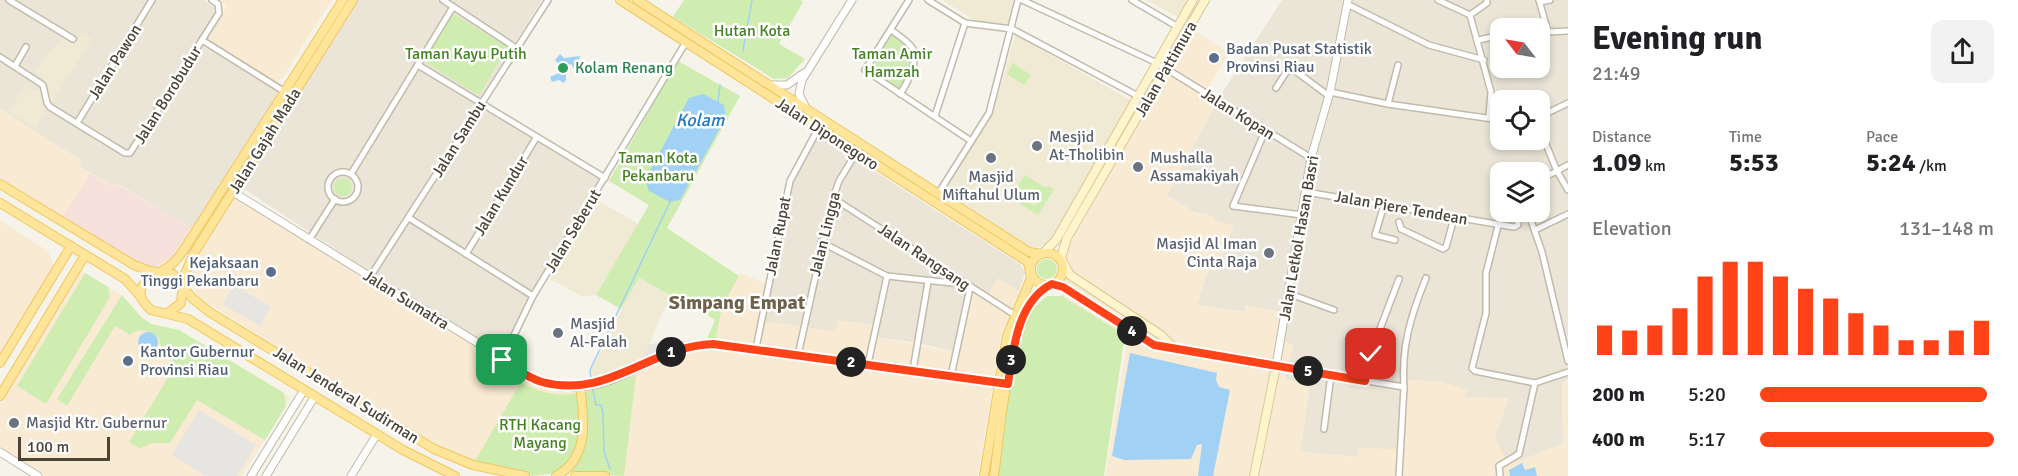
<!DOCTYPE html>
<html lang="en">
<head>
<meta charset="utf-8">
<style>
	body { margin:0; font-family:Signika,sans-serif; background:#f2f2f2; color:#202124; height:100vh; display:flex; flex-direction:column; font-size:22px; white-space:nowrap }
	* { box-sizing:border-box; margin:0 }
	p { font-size:20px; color:#757577 }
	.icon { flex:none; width:33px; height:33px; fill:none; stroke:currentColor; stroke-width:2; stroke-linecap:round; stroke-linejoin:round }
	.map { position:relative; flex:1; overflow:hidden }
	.drawer { display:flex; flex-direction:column; background:#fff; width:450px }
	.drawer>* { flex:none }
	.needle { width:39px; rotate:301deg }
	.controls { position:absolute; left:1490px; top:18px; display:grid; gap:12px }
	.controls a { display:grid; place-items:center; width:60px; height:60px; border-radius:12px; background:#fff; box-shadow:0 3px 9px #0003; font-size:30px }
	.scale { position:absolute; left:18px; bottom:15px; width:92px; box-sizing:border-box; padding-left:6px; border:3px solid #4b4437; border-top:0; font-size:16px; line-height:21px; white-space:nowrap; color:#4b4437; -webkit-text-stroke:4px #fff; paint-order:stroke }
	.pin { position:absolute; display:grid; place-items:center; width:51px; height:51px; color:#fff; margin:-26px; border-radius:12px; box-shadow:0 3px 9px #0006 }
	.km { position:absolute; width:30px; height:30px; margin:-15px; border-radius:50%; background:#222; color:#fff; font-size:16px; line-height:30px; text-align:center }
	.round { display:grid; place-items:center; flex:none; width:63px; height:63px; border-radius:12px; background:#f2f2f2 }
	.headline { display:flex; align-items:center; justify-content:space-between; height:102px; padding:0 24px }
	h1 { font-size:33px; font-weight:700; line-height:45px }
	.stats { display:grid; grid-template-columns:repeat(3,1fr); gap:9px; height:102px; padding:6px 24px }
	.stats div { display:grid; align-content:center }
	.stats b { font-size:26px; font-weight:700 }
	.stats small { font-size:16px; font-weight:400 }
	.stats p { font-size:16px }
	.chart { height:168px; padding:12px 24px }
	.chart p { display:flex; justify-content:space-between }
	.chart svg { width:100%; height:108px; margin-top:6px; stroke:#ff4218; stroke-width:6 }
	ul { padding:0 24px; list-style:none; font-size:20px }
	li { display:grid; grid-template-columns:96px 72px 1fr; align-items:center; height:45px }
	li i { height:15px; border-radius:8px; background:#ff4218 }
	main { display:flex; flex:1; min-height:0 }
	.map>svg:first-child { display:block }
</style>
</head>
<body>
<main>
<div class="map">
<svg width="1568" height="476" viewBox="0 0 1568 476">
	<rect width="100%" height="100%" fill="#f6f3ea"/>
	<g fill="#eae5d7" fill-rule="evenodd">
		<path d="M0 0H204L214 7 215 15 198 43 279 92 192 229 117 183 114 187 79 166 82 161 0 109Z"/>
		<path d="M358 0H542L480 100 482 107 605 178 533 296 502 359 241 187Z"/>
		<path d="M1282 0H1568V380L1562 383 1563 444 1504 467 1505 459 1495 437 1464 397 1467 389 1403 449 1358 457 1300 452 1310 384 1285 380 1293 345 1278 339 1246 305 1245 312 1197 305 1208 270 1214 217 1194 212 1167 195 1220 96ZM1500 28H1539V68H1500ZM1500 100H1539V140H1500ZM1500 172H1539V212H1500Z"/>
		<path d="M816 134 1020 264 1025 273 1019 291 998 279 985 300 973 293 961 353 917 343 761 321 790 181Z"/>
	</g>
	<g fill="#f9ead4">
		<path d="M218 0H332L283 77 277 82H272L206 40 227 6Z"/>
		<path d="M1192 29 1229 53 1208 88 1220 96 1167 195 1194 212 1203 216 1205 213 1214 217V220L1234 226 1216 271 1208 270 1197 305 1245 312 1246 305 1283 312 1278 339 1293 344 1285 379 1310 384 1300 452 1357 457 1359 448 1402 449 1405 380 1439 381 1468 390 1465 397 1509 398 1495 437 1505 459V466L1563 444 1562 383 1568 381V476H1105L1128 337 1062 296 1066 251Z"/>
		<path d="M0 109 82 161 79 167 113 186 116 183 192 229 174 258 166 265 147 269 0 184Z"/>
		<path d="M236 195 541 383 580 388 701 345 993 383 978 476H610L581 471 472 462 453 455 418 437 197 296 191 279 193 265Z"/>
		<path d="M0 220 48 251 54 267 0 358Z"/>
		<path d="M80 270 122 295 141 317 151 324 179 330 291 397 242 476H45L0 449V403Z"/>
		<path d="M741 273 768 285 761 321 835 331 838 320 875 325 873 337 961 353 973 293 985 300 998 278 1019 291 1014 311 1002 331 993 382 715 343 722 307Z"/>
	</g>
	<g fill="#f0e9d3">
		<path d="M942 0H1013L1008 24 976 21Z"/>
		<path d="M1146 0H1188L1178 17Z"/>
		<path d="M82 33 92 39 35 128 9 112 25 86 36 92 44 79 35 73 47 54 65 37 75 43Z"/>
		<path d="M1015 35 1132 101 1056 233 1046 244 1038 247H1031L998 226 944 190 994 110Z"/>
		<path d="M597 200 638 224 596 295 583 297 550 279Z"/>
		<path d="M638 278 672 296 661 315 641 365 594 383 591 370Z"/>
	</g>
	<path fill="#f7e1dd" d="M90 174 114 188 117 184 190 228 172 256 156 266 139 265 62 218Z"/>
	<g fill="#cfedb0">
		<path d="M684 0H800L803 2 779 44 805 59 788 78 774 79 673 17Z"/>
		<path d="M453 14 508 47 479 95 424 62Z"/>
		<path d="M891 30 905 41 915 54 906 84 900 94 867 74 866 67Z"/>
		<path d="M678 61 740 96 667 228 739 276 722 307 715 343H705L715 320 674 294 672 296 639 278 621 309 596 295 649 205 609 181Z"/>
		<path d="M1013 63 1031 75 1024 85 1007 74Z"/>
		<path d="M1025 175 1046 188 1048 186 1054 189 1038 215 1020 204 1024 199 1035 206 1038 202 1016 189Z"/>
		<circle cx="343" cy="187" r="9"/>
		<circle cx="1047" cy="269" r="10"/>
		<path d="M85 273 108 287 110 297 46 404 17 386Z"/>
		<path d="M122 295 141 317 151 324 179 330 284 393 286 406 265 440 197 400 170 443H151L140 449 129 442 176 364 162 355 159 338C150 331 140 326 130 335L115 326 67 406 57 399Z"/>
		<path d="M1047 296H1062L1125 335 1104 476H997L1017 341 1030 311Z"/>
		<path d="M636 375 624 476 572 472 530 476 472 466 521 382C562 406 594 391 636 375Z"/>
	</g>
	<g fill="#e7e5e1">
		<path d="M234 285 271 307 260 326 222 304Z"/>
		<path d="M707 339 705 343 641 365 649 344Z"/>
		<path d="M199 410 256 445 237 476H206L172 455Z"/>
	</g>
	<g fill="#a2d1f6">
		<path d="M560 54 564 58 580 56 578 63 581 70 576 72 571 64 566 67V80L564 83 559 80 552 82 550 77 559 73 560 66 555 60Z"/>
		<path d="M703 94 724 105 726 117 680 200 670 202 649 191 645 180 689 98Z"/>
		<circle cx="148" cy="342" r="10"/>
		<path d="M1130 353 1217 373 1216 380 1219 387 1230 390 1213 476H1198L1202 444 1197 445 1191 459 1124 460 1112 456Z"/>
		<path d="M1522 463 1525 470 1535 467 1537 476H1510L1509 470Z"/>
	</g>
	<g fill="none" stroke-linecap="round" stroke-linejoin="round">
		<g stroke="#a2d1f6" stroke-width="1.5">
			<path d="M743 51 752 0"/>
			<path d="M718 102 720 85"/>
			<path d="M591 379 590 370 670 202"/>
			<path d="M593 390 596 405H601L603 412 604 451 610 469"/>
		</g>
		<g stroke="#c2bbab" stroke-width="8">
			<g id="minor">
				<path d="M9 0 73 39"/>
				<path d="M212 0 218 4 219 13 202 40 285 92"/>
				<path d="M443 0 516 48"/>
				<path d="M909 0 865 70 971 141"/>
				<path d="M928 0 965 23 1012 29 1138 96"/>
				<path d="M1022 0 1157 63 1311 158"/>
				<path d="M1132 0 1178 27"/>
				<path d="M1438 0 1470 15"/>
				<path d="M1539 0 1548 32 1568 31"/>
				<path d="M1540 2 1550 0"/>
				<path d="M1347 4 1429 45 1484 60"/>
				<path d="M1470 15 1491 92 1489 117"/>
				<path d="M1470 15 1487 3V0"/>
				<path d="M1531 28 1546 25"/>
				<path d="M891 30C898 35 908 41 913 49 919 60 907 84 900 94"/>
				<path d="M1479 40 1500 35"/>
				<path d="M0 57 43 85 47 103 50 107 125 153H130L202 40"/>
				<path d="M418 65 605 178"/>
				<path d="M15 66 26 47"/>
				<path d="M1276 88 1287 71 1294 70 1329 96"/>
				<path d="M1330 92 1388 104 1500 120"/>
				<path d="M1388 104 1398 65"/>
				<path d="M935 116 965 23"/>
				<path d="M1539 117 1568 103"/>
				<path d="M77 123 152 0"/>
				<path d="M1265 131 1233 206 1302 215"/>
				<path d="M1568 165 1557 171 1568 190"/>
				<circle cx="343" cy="187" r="15"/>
				<path d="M351 174 453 7"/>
				<path d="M1539 180 1557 171 1545 142 1540 117"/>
				<path d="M1306 192 1514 227 1518 225V212"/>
				<path d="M938 194 989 113 1018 0"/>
				<path d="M833 198 1015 315"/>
				<path d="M1384 205 1375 235 1395 240"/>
				<path d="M1528 212 1542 252 1568 361"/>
				<path d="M409 218 533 296"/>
				<path d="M1399 222 1401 229 1443 249 1446 247 1454 218"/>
				<path d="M1498 226 1486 273V313L1472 368 1475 371 1535 383 1568 372"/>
				<path d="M1535 230 1568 214"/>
				<path d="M309 240 335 199"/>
				<path d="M821 242 887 276 962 284"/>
				<path d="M466 254 536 138"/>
				<path d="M370 277 548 0"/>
				<path d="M1290 294 1334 310"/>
				<path d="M756 348 790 181 818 129"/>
				<path d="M798 355 833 198 839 181 856 153"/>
				<path d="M502 360 533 296 686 42"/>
				<path d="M868 364 887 276"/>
				<path d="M1276 366 1404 387 1399 476"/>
				<path d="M913 370 928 282"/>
				<path d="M951 376 970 288"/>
				<path d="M1365 381 1375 342 1399 279"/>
				<path d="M1404 387C1401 347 1411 315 1426 278"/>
				<path d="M1324 429 1331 375"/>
				<path d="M1500 476 1499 466 1519 454 1535 383"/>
			</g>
		</g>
		<g stroke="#c2bbab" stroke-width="9">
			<g id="tertiary">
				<path d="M772 85H787L804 73"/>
				<path d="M805 106 799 94 802 80 852 0"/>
				<path d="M233 192 541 382C554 384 569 388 582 387 626 383 663 346 713 343L1002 383"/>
				<path d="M1276 366 1311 158 1330 92 1348 0"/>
				<path d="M0 452 38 476"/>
				<path d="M251 476 304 390"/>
				<path d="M266 476 315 396"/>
				<path d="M351 476 377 434"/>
			</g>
		</g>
		<g stroke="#d9c996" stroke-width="10">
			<g id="secondary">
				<path d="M1042 254 1056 240 1193 0"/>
				<path d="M1052 284 1063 287 1154 345 1276 366 1254 476"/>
				<path d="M1174 348 1161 335 1070 275 1061 258 1067 238 1205 0"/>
			</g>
		</g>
		<g stroke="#edc760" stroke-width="10">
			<g id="primary">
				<path d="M343 0 185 248C180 256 174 264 165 269 149 278 127 289 151 310L188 319 403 450 455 476"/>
				<path d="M620 0 1028 262 1031 278 1007 336 984 476"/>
				<path d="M637 0 1029 252 1042 254"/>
				<path d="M0 184 134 265 150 271 173 274 193 299 211 313 434 449 473 465 525 476"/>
				<path d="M0 203 125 279 141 297"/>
				<circle cx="1047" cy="269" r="16"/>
				<path d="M168 313 181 303 184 276 194 253 353 0"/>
				<path d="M0 363 71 246"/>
				<path d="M0 396 85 255"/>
				<path d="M556 476C589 459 585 419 580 387"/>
				<path d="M575 476H605"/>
				<path d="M994 476C1001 431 1007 304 1052 284"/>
			</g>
		</g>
		<use href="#minor" stroke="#fff" stroke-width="5"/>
		<use href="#tertiary" stroke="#fff" stroke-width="7"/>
		<use href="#secondary" stroke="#fff4cb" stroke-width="8"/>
		<use href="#primary" stroke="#ffe59a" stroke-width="8"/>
	</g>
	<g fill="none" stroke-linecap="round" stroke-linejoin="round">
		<g stroke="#fff" stroke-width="12">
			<path id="route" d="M502 360C514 367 528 378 542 382 608 400 650 346 713 344L1008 384C1013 351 1017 301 1052 284L1063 287 1154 345 1365 381 1371 354"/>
		</g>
		<use href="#route" stroke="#ff4218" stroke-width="8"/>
	</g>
	<g fill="#5c6f8a" stroke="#fff" stroke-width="2">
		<circle cx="1214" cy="58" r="6"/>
		<circle cx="271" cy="272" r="6"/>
		<circle cx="128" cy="361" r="6"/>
	</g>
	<circle fill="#2e9e5b" stroke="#fff" stroke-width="2" cx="563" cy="68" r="6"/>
	<g fill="#6b7280" stroke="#fff" stroke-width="2">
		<circle cx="1037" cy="146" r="6"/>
		<circle cx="991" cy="158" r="6"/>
		<circle cx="1138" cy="167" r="6"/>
		<circle cx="1269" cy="253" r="6"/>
		<circle cx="558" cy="333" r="6"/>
		<circle cx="14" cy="423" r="6"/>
	</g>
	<g text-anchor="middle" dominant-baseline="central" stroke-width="5" stroke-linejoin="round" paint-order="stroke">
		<g font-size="16" fill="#458224" stroke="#fff">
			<text x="752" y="31">Hutan Kota</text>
			<text x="466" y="54">Taman Kayu Putih</text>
			<text x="892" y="54">Taman Amir<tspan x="892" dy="18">Hamzah</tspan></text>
			<text x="658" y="158">Taman Kota<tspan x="658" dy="18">Pekanbaru</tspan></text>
			<text x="540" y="425">RTH Kacang<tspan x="540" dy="18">Mayang</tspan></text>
		</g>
		<g font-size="16" fill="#4e5e75" stroke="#fff" text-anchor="start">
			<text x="1226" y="49">Badan Pusat Statistik<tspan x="1226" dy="18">Provinsi Riau</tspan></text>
			<text x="259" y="263" text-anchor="end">Kejaksaan<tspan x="259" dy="18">Tinggi Pekanbaru</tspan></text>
			<text x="140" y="352">Kantor Gubernur<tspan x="140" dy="18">Provinsi Riau</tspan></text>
		</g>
		<g font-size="16" fill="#4b4437" stroke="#fff">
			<text transform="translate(115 62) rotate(-58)">Jalan Pawon</text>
			<text transform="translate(1166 69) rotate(-60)">Jalan Pattimura</text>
			<text transform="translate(168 95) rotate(-58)">Jalan Borobudur</text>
			<text transform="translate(1238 114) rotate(32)">Jalan Kopan</text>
			<text transform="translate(827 134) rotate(33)">Jalan Diponegoro</text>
			<text transform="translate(459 139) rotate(-58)">Jalan Sambu</text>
			<text transform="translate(265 141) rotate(-58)">Jalan Gajah Mada</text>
			<text transform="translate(501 196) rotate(-59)">Jalan Kundur</text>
			<text transform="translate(1401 208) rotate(10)">Jalan Piere Tendean</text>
			<text transform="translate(573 231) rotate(-59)">Jalan Seberut</text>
			<text transform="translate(825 234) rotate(-76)">Jalan Lingga</text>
			<text transform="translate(778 236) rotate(-79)">Jalan Rupat</text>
			<text transform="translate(1299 238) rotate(-80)">Jalan Letkol Hasan Basri</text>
			<text transform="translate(924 257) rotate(34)">Jalan Rangsang</text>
			<text transform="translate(406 300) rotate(32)">Jalan Sumatra</text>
			<text transform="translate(346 395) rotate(32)">Jalan Jenderal Sudirman</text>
		</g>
		<g font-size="16" fill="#27864d" stroke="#fff" text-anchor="start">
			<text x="575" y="68">Kolam Renang</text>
		</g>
		<g font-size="16" fill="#5b616d" stroke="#fff" text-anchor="start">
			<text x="1049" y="137">Mesjid<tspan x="1049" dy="18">At-Tholibin</tspan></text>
			<text x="1150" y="158">Mushalla<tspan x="1150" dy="18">Assamakiyah</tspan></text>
			<text x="991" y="177" text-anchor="middle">Masjid<tspan x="991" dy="18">Miftahul Ulum</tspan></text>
			<text x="1257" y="244" text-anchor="end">Masjid Al Iman<tspan x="1257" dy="18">Cinta Raja</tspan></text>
			<text x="570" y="324">Masjid<tspan x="570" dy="18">Al-Falah</tspan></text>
			<text x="26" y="423">Masjid Ktr. Gubernur</text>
		</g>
		<g font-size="18" font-style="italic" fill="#267ac0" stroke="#fff">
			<text x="700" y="120">Kolam</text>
		</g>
		<g font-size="20" font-weight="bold" fill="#6e624d" stroke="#fff">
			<text x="737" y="302">Simpang Empat</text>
		</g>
	</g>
</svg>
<div class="controls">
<a><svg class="needle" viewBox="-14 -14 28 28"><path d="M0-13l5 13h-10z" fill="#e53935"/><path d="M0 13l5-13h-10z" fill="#757577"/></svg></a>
<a><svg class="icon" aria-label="locate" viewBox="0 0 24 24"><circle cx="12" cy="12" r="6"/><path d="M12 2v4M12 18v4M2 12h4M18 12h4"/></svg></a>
<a><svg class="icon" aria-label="layers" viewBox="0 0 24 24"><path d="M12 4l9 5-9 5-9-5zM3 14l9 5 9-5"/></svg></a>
</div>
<div class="scale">100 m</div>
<div class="pin" style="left:502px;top:360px;background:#1e9e55"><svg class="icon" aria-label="arrive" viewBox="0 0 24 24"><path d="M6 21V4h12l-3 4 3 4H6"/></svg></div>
<div class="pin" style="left:1371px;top:354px;background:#d93025"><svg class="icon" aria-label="check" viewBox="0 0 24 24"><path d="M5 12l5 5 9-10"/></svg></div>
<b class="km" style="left:671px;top:352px">1</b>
<b class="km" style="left:851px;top:362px">2</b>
<b class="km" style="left:1011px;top:360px">3</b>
<b class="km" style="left:1132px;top:331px">4</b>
<b class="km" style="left:1308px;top:371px">5</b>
</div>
<section class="drawer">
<div class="headline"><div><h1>Evening run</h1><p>21:49</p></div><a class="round"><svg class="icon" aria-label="share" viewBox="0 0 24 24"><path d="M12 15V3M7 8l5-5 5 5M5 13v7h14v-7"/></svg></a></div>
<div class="stats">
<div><p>Distance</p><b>1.09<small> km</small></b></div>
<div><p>Time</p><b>5:53</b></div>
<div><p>Pace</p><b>5:24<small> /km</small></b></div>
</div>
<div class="chart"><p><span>Elevation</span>131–148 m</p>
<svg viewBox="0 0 160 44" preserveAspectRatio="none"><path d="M5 44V32M15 44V34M25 44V32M35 44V25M45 44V12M55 44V6M65 44V6M75 44V12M85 44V17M95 44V21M105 44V27M115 44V32M125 44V38M135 44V38M145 44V34M155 44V30"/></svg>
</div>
<ul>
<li><b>200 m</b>5:20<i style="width:97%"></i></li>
<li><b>400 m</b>5:17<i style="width:100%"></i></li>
</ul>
</section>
</main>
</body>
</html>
